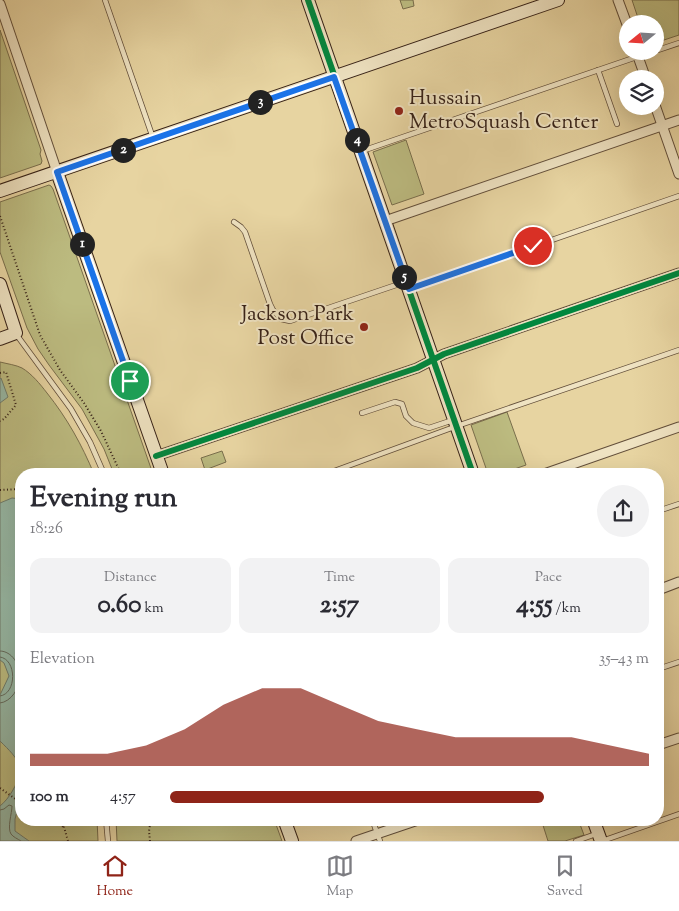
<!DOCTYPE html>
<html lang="en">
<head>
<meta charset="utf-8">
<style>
	body { margin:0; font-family:"Sorts Mill Goudy",serif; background:#f2f2f3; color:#2b2b33; height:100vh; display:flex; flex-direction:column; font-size:19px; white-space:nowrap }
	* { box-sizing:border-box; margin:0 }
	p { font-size:16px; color:#7c7c81 }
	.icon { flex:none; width:28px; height:28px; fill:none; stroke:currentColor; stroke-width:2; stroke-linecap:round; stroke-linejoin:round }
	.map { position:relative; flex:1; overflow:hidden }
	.side { position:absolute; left:15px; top:468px; width:649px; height:358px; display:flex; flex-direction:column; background:#fff; border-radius:20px; box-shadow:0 5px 20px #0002 }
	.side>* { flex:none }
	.needle { width:32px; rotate:252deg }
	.buttons { position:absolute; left:619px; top:15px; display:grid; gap:10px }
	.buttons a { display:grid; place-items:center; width:45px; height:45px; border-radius:50%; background:#fff; box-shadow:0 5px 20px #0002; font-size:25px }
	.pin { position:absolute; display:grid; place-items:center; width:42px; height:42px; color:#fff; margin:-21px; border:2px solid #fff; border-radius:50%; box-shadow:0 1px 5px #0007 }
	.km { position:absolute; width:25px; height:25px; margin:-12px; border-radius:50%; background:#222; color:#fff; font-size:14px; line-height:25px; text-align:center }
	.round { display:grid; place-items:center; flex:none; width:52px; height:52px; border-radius:26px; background:#f2f2f3 }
	.summary { display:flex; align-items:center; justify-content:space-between; height:85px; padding:0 15px }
	h1 { font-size:28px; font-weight:700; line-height:38px }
	.metrics { display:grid; grid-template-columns:repeat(3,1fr); gap:8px; height:85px; padding:5px 15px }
	.metrics div { display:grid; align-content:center; border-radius:12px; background:#f2f2f3; text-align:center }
	.metrics b { font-size:25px; font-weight:700 }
	.metrics small { font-size:14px; font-weight:400 }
	.metrics p { font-size:14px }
	.chart { height:140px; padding:10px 15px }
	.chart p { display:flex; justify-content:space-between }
	.chart svg { width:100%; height:90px; margin-top:5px; fill:#8f2418; opacity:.7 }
	ul { padding:0 15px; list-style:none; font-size:16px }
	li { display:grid; grid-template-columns:80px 60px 1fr; align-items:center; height:38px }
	li i { height:12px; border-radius:6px; background:#8f2418 }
	.tab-bar { display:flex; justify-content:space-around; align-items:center; height:70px; border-top:1px solid #e1e1e2; background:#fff; font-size:14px; color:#7c7c81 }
	.tab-bar a { display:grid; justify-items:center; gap:2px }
	.tab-bar .selected { color:#8f2418 }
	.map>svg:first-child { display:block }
</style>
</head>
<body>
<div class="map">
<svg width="679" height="841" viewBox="0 0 679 841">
	<rect width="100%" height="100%" fill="#e7d4a1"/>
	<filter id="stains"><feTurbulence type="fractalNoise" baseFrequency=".004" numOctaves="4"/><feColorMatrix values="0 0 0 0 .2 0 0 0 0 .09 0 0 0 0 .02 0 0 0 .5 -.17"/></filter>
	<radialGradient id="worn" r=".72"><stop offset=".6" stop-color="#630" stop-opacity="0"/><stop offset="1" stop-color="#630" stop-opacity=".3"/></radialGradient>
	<g fill="#bcbb80" stroke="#796e4c">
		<path d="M400 0H413L414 6 403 9Z"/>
		<path d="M632 0H679V35L655 43V24H640Z"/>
		<path d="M0 30 41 150 40 154 42 161 41 164 0 178Z"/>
		<path d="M406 140 424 194 392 205 373 152Z"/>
		<path d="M49 185 51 186 53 189 153 474H114L104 449 82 409 49 365 38 349 27 328 0 252V202Z"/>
		<path d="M0 362C8 364 16 365 22 368 32 374 40 384 47 393 67 418 82 445 94 474H21V819H97L98 841H0Z"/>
		<path d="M507 412 526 465 500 474H488L471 425Z"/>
		<path d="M222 451 226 462 205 470 201 458Z"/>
		<path d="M116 819H274L282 841H117Z"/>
		<path d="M541 819H578L584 835 565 841H548Z"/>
	</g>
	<g fill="#97b8a5" stroke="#707c6c">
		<path d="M1 378 8 397 0 403V379Z"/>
		<path d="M12 498 21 499V769C17 757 9 750 0 741V695L9 676 4 663 0 660V503Z"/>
		<path d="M21 773V802L18 808 15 819V831L29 841H0V806C10 798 16 785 21 773Z"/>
	</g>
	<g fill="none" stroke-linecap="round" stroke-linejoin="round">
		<g stroke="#666c5e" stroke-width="1">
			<path d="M0 651C12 651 20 665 20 676 20 688 11 702 0 703"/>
			<path d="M0 657C17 659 17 694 0 696"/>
			<path d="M0 810 4 809 9 805 12 806C12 813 7 828 11 834 13 837 18 839 21 841"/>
		</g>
		<g stroke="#624e3a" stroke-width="6">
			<g id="lane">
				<path d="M105 0 153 138"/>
				<path d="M655 51 679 43"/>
				<path d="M598 70 617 124"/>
				<path d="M362 151 654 51"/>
				<path d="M234 222 241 227 245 232 270 304 273 310 281 319 290 321 405 282"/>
				<path d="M410 289 679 196"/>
				<path d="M16 334 71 409 90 442 104 474"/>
				<path d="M362 413 395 402 402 404 406 416 413 423 429 428 453 420"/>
				<path d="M326 474 457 426 679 350"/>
				<path d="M658 511 679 504"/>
				<path d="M658 669 679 662"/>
				<path d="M106 819 108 841"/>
				<path d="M372 819 380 841"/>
				<path d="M576 841 596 834"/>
				<path d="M602 841 679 814"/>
			</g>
		</g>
		<g stroke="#624e3a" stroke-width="11">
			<g id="street">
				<path d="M618 0 628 27"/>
				<path d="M0 4 57 172"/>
				<path d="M636 51 646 79"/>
				<path d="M655 105 679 174"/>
				<path d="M385 221 679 120"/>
				<path d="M156 456 417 368 444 354 679 273"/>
				<path d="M544 474 679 427"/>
				<path d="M658 590 679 582"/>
				<path d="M658 745 679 738"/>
				<path d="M356 841 421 819"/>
			</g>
		</g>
		<g stroke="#362117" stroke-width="14">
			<g id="secondary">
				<path d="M308 0 473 474"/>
				<path d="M57 172 163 474"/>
				<path d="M0 191 558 0"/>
				<path d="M0 284 16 333 0 339"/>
				<path d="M284 819 292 841"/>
				<path d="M593 819 601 841"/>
			</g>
		</g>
		<g stroke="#362117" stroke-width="2" stroke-dasharray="1 2.5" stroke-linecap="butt">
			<path d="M0 216 40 335 60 370 84 403 101 431 121 474"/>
			<path d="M0 373 6 372 16 405 4 419 0 421"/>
			<path d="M0 490 21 489"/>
			<path d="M0 788 21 803"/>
			<path d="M46 819 64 827"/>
			<path d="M68 841 64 827 72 819"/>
			<path d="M150 841 149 831 151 819"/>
		</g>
		<use href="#lane" stroke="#efe3c2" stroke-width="4.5"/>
		<use href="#street" stroke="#efe3c2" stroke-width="9"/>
		<use href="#secondary" stroke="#efe3c2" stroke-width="12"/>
		<g stroke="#efe3c2" stroke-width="9">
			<g id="cycleway">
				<path d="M308 0 473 474"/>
				<path d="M156 456 417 368 444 354 679 273"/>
			</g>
		</g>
		<use href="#cycleway" stroke="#00873e" stroke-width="6"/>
	</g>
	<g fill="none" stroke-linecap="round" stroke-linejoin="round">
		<g stroke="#fff" stroke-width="10">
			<path id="route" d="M130 381 57 172 334 77 409 289 533 246"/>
		</g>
		<use href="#route" stroke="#1a73e8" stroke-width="6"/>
	</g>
	<g fill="#8f2418" stroke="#efe3c2" stroke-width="2">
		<circle cx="399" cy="111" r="5"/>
		<circle cx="364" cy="327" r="5"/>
	</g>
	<g text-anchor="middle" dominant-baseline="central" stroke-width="4" stroke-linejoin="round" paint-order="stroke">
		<g font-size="21" fill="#362117" stroke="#efe3c2" text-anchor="start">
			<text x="409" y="99">Hussain<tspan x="409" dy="24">MetroSquash Center</tspan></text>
			<text x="354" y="315" text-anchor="end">Jackson Park<tspan x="354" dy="24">Post Office</tspan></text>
		</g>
	</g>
	<rect width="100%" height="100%" filter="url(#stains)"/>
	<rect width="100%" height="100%" fill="url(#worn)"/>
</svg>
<div class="buttons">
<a><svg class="needle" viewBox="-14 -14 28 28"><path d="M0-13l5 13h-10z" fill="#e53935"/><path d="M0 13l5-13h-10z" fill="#7c7c81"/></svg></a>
<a><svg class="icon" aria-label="layers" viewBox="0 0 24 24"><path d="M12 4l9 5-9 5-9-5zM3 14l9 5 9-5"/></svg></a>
</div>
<div class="pin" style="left:130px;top:381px;background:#1e9e55"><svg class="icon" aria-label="arrive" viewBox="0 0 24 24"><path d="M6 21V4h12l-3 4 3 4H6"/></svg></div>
<div class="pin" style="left:533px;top:246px;background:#d93025"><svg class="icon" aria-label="check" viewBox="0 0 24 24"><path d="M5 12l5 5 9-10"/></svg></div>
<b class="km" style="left:82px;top:244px">1</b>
<b class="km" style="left:123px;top:150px">2</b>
<b class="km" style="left:260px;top:102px">3</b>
<b class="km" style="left:357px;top:140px">4</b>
<b class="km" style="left:404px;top:277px">5</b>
<section class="side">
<div class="summary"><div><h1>Evening run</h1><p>18:26</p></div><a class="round"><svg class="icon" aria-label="share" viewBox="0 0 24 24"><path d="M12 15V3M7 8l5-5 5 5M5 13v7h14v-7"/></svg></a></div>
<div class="metrics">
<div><p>Distance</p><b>0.60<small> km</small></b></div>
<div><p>Time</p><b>2:57</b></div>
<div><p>Pace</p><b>4:55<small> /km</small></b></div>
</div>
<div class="chart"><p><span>Elevation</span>35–43 m</p>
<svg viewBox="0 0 160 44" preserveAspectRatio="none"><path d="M0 44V38L10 38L20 38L30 34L40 26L50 14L60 6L70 6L80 14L90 22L100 26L110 30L120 30L130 30L140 30L150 34L160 38V44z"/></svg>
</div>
<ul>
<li><b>100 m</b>4:57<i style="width:78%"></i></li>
</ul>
</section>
</div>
<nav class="tab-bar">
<a class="selected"><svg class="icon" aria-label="home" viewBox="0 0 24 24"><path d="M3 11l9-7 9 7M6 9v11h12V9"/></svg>Home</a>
<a><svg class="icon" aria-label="map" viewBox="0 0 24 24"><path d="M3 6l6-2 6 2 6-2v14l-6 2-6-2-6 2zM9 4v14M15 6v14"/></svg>Map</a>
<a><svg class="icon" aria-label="saved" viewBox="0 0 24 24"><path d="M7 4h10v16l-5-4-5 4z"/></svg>Saved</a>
</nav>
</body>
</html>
